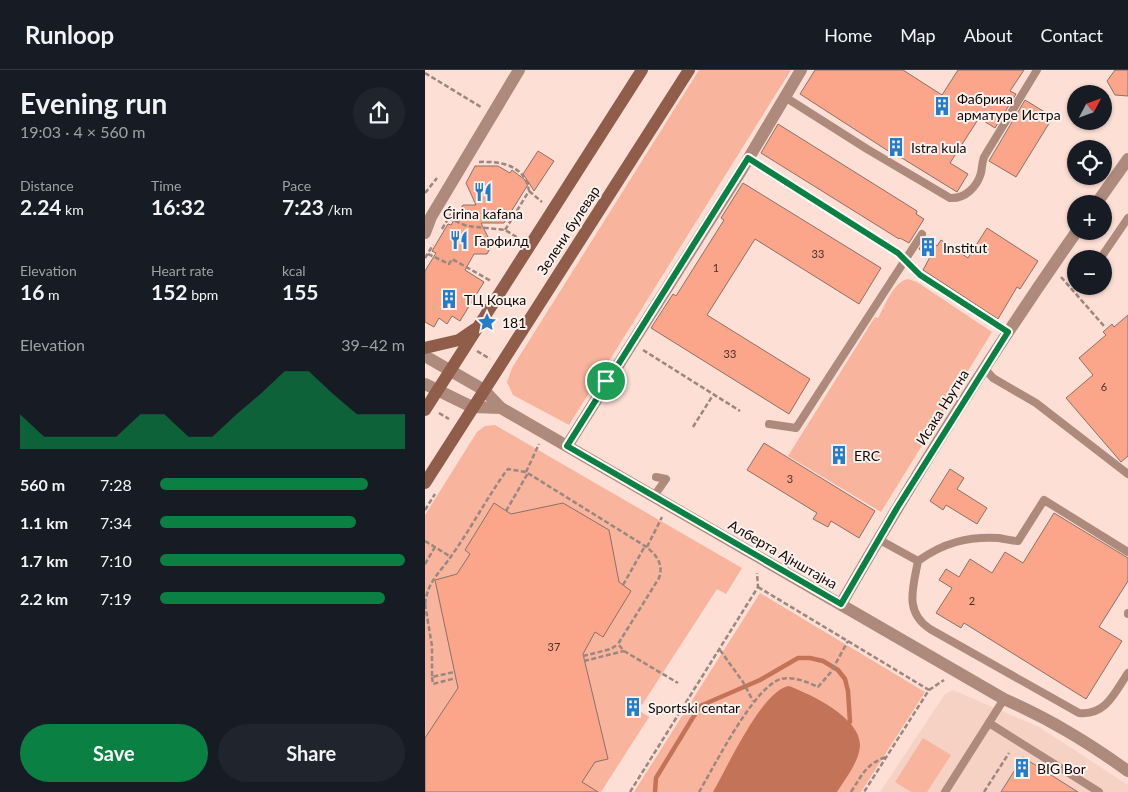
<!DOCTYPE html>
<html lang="en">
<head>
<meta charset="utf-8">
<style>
	body { margin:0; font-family:Lato,sans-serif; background:#20242c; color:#f1f3f6; height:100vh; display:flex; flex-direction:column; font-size:19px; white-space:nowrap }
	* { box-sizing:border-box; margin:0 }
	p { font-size:16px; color:#9ea1a6 }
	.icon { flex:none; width:28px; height:28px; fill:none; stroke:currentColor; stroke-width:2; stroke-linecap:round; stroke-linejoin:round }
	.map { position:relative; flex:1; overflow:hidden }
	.drawer { display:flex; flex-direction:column; background:#171b24; width:425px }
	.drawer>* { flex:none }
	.needle { width:32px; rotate:49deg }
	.controls { position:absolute; left:642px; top:15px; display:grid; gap:10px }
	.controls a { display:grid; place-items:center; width:45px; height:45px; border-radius:50%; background:#171b24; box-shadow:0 1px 4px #0004; font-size:25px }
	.pin { position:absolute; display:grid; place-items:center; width:42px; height:42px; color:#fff; margin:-21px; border:2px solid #fff; border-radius:50%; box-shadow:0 1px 5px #0007 }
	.round { display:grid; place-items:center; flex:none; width:52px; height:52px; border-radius:26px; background:#20242c }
	.summary { display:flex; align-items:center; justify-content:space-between; height:85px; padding:0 20px }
	h1 { font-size:28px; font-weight:700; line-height:38px }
	.figures { display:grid; grid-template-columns:repeat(3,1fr); gap:8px; height:85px; padding:5px 20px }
	.figures div { display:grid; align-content:center }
	.figures b { font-size:21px; font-weight:700 }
	.figures small { font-size:14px; font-weight:400 }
	.figures p { font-size:14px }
	.chart { height:140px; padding:10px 20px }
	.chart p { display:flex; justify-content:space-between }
	.chart svg { width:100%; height:90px; margin-top:5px; fill:#0b8043; opacity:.7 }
	.cta { display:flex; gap:10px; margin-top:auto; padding:10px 20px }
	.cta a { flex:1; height:58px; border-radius:30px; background:#0b8043; color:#fff; font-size:20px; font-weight:700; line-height:58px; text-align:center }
	.cta a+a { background:#20242c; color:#f1f3f6 }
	ul { padding:0 20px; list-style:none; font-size:16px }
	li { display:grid; grid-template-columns:80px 60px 1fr; align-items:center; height:38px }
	li i { height:12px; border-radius:6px; background:#0b8043 }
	header { display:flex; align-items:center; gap:30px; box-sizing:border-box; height:70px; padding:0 25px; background:#171b24; border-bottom:1px solid #363941 }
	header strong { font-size:24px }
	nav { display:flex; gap:28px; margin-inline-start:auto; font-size:18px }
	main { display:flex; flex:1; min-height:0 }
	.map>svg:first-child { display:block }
</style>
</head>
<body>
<header>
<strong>Runloop</strong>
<nav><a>Home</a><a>Map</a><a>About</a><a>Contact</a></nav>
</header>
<main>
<section class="drawer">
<div class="summary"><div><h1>Evening run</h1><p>19:03 · 4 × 560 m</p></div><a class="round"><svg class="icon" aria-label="share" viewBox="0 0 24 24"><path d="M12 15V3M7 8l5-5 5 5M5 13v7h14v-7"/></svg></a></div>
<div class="figures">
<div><p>Distance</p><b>2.24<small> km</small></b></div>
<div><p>Time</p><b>16:32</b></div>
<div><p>Pace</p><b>7:23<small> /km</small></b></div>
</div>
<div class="figures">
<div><p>Elevation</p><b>16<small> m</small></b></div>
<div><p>Heart rate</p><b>152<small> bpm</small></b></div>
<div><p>kcal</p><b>155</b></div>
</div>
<div class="chart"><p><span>Elevation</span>39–42 m</p>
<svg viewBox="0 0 160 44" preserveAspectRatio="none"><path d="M0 44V27L10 38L20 38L30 38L40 38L50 27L60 27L70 38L80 38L90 27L100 17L110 6L120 6L130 17L140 27L150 27L160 27V44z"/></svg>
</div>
<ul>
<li><b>560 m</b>7:28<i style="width:85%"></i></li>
<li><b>1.1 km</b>7:34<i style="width:80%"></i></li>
<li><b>1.7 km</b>7:10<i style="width:100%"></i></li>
<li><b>2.2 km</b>7:19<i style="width:92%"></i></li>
</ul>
<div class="cta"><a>Save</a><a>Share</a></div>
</section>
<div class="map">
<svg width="703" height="722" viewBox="0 0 703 722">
	<rect width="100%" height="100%" fill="#fddfd5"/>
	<path fill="#f6d2c5" d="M528 620 614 657 703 715V722H455L520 624Z"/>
	<g fill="#f8b49d">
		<path d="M274 0H366L144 355 88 325 82 312 87 298Z"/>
		<path d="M483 209 492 212 567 262 456 442 363 386 450 247 453 248C460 236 468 212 483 209Z"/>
		<path d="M70 355 317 498 301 524 292 519 217 635 207 629 201 640 209 645 213 640 224 647 176 722H0V445L52 362 60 356Z"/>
		<path d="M335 523 500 622 436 722H209Z"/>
		<path d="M498 668 526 685 502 722H486L470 712Z"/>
	</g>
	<path fill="#c37358" d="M364 616C387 625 436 648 435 676 434 692 420 709 412 722H288C302 698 337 620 364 616Z"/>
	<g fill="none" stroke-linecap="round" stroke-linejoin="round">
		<path stroke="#c37358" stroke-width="4.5" d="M230 722 231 708 275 636 335 610 373 588H385L398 591 413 600 420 609 423 621 425 652"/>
	</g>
	<g fill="#fba68a" stroke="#8b7168">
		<path d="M390 0H478L517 25 533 0H599L585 21 591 24 570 58 554 48 525 93 543 104 532 122 472 85 471 86 375 24Z"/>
		<path d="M690 0H703V26L690 25 682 11Z"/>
		<path d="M600 30 628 47 591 107 564 91Z"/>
		<path d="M353 54 492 141 491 144 499 149 484 173 475 168 474 169 336 83Z"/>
		<path d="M113 81 129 91 109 121 104 113 79 153H56L67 175 62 184H49L40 200 59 212 35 251 27 246 22 254 14 248 9 257 0 252V201L11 183 7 181 23 154 26 155 38 135H51L41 113 50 96H73L85 103 87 100 104 113 98 104Z"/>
		<path d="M318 113 456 198 434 234 330 169 282 245 385 309 364 344 226 258 248 224 251 226 299 150 296 148Z"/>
		<path d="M562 158 613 191 595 219 592 217 573 249 498 200 505 187 494 179 501 168 512 176 516 170 543 188Z"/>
		<path d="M703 245V386L696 392 641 328 668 305 654 288 681 265 678 262 687 254 689 257Z"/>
		<path d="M339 373 450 441 434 468 406 451 403 457 388 449 392 443 322 400Z"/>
		<path d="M525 399 539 408 532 419 562 438 552 454 521 435 518 440 505 431Z"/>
		<path d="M69 433 86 444 138 433 184 460 194 512 206 521 178 567 170 562 158 584 183 689 170 692 157 712 173 722H0V668L33 618 10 510 32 504 45 484 40 480Z"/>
		<path d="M629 443 703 488V511L674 557 697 571 661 629 539 553 536 558 511 543 527 518 514 510 521 499 534 507 545 489 567 503 580 482 598 493Z"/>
		<path d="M598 687 607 693 653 722H576Z"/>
	</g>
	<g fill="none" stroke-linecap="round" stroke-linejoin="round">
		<g stroke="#9c8780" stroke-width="2.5" stroke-dasharray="5 2.5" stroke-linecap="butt">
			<path d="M0 3 56 37"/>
			<path d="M54 92C76 91 100 95 104 121L80 160"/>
			<path d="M104 121 117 132"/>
			<path d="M0 123 12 108"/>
			<path d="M23 148 42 156 80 160 95 169"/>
			<path d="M17 159 26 144"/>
			<path d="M3 184 24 194 27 189 66 211"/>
			<path d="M0 188 8 175"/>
			<path d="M636 207 679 256"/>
			<path d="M218 280 315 341"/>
			<path d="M52 281 65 289"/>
			<path d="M14 343 24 349"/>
			<path d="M268 357 288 325"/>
			<path d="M101 402 114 374"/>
			<path d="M0 440 10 424"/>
			<path d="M81 441 103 403"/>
			<path d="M0 471 26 487"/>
			<path d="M222 477 237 447"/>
			<path d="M0 494 10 477"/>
			<path d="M198 515 220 476"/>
			<path d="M333 517 504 620 439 722"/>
			<path d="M0 534C3 510 15 503 27 485 46 458 61 430 79 404L83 399 101 402 220 476C231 484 239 494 234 508L193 574 199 581 253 613"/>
			<path d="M0 534 7 576V607L29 602"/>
			<path d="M295 580 318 612 328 631"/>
			<path d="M158 586 186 579 193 574"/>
			<path d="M159 591 199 581"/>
			<path d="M7 607 8 614 31 608"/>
			<path d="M504 620 519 610"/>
			<path d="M205 722 333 517 332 503"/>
			<path d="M274 722C289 697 329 616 356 609 369 606 382 612 393 617L406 602 423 571"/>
			<path d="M426 722C437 705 441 694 461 687"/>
			<path d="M559 722 584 683"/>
		</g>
		<g stroke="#ae8a7d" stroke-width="8">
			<path d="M360 27 442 79 525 128C540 129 552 117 556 103 557 98 557 93 559 87L612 0"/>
			<path d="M323 88 473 183 495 205 583 262"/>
			<path d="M675 189 703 148"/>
			<path d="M559 298 568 308 611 333 703 404"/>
			<path d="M344 354 371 358 497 164"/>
			<path d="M229 426 241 409 231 407"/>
			<path d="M453 469 493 491"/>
			<path d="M703 482 619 430 593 471C587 471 580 469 574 468 543 466 518 473 493 491 488 518 479 542 505 559L654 643C681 646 690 622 703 603"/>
			<path d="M703 543V544"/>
			<path d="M564 653 674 722"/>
			<path d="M520 722 579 629"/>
		</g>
		<g stroke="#ae8a7d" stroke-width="12">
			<path d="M671 134 703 89"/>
			<path d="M0 163 6 147 94 0"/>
			<path d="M0 286 59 320 76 338 579 629C626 650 661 671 703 701"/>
			<path d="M0 314 47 337 76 338"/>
			<path d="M142 376 316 101 376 0"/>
			<path d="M416 534C489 407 567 282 652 161"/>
		</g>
		<g stroke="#905d4b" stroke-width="12">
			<path d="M0 278 34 270 50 259"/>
			<path d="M0 340 217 0"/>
			<path d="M0 413 264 0"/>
		</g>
	</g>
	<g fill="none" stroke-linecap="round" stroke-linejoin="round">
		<g stroke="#fff" stroke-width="10">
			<path id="route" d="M323 88 473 183 495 205 583 262 472 438 416 534 142 376Z"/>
		</g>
		<use href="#route" stroke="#0b8043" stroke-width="6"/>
	</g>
	<defs>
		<g id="building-bare" transform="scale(1.5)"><path d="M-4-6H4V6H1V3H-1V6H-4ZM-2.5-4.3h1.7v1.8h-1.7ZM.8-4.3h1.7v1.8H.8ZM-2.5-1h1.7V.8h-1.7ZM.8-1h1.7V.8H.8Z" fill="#237dca" stroke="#fdf1ed" stroke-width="2.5" paint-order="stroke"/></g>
		<g id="restaurant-bare" transform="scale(1.5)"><path d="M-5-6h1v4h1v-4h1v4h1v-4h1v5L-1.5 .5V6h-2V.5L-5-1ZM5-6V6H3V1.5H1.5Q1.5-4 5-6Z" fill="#237dca" stroke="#fdf1ed" stroke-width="2.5" paint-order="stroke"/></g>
		<g id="sight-bare" transform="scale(1.5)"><path d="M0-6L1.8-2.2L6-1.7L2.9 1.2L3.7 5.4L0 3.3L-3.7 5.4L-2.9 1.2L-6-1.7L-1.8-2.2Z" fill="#237dca" stroke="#fdf1ed" stroke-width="2.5" paint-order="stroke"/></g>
	</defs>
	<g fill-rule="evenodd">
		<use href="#building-bare" x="517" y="36"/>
		<use href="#building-bare" x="471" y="77"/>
		<use href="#restaurant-bare" x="58" y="122"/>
		<use href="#restaurant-bare" x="34" y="170"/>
		<use href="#building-bare" x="503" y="177"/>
		<use href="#building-bare" x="24" y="229"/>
		<use href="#sight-bare" x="62" y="252"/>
		<use href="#building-bare" x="414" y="385"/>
		<use href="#building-bare" x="208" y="637"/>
		<use href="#building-bare" x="597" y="698"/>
	</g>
	<g text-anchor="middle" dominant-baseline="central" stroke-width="4" stroke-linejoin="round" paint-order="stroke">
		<g font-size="11" fill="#4c3027">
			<text x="393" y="183">33</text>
			<text x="291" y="197">1</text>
			<text x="305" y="283">33</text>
			<text x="679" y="316">6</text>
			<text x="365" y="408">3</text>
			<text x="547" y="530">2</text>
			<text x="129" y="576">37</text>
		</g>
		<g font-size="14" fill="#120906" stroke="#fdf1ed" text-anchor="start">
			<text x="532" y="28">Фабрика<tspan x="532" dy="16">арматуре Истра</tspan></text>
			<text x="486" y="77">Istra kula</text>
			<text x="58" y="143" text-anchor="middle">Ćirina kafana</text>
			<text x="49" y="170">Гарфилд</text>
			<text x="518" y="177">Institut</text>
			<text x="39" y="229">ТЦ Коцка</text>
			<text x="77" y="252">181</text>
			<text x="429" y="385">ERC</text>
			<text x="223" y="637">Sportski centar</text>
			<text x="612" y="698">BIG Bor</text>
		</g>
		<g font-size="14" fill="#120906" stroke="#fdf1ed">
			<text transform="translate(143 160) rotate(-57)">Зелени булевар</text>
			<text transform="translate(517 337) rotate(-58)">Исака Њутна</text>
			<text transform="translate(358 484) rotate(30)">Алберта Ајнштајна</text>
		</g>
	</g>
</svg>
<div class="controls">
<a><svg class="needle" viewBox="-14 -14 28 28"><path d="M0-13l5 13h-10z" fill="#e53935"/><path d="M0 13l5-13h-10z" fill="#9ea1a6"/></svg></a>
<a><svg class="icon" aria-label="locate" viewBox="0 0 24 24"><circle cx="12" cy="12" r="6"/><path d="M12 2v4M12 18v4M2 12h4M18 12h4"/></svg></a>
<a>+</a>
<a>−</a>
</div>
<div class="pin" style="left:181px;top:311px;background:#1e9e55"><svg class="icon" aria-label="arrive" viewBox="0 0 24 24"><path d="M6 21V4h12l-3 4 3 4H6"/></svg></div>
</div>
</main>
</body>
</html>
